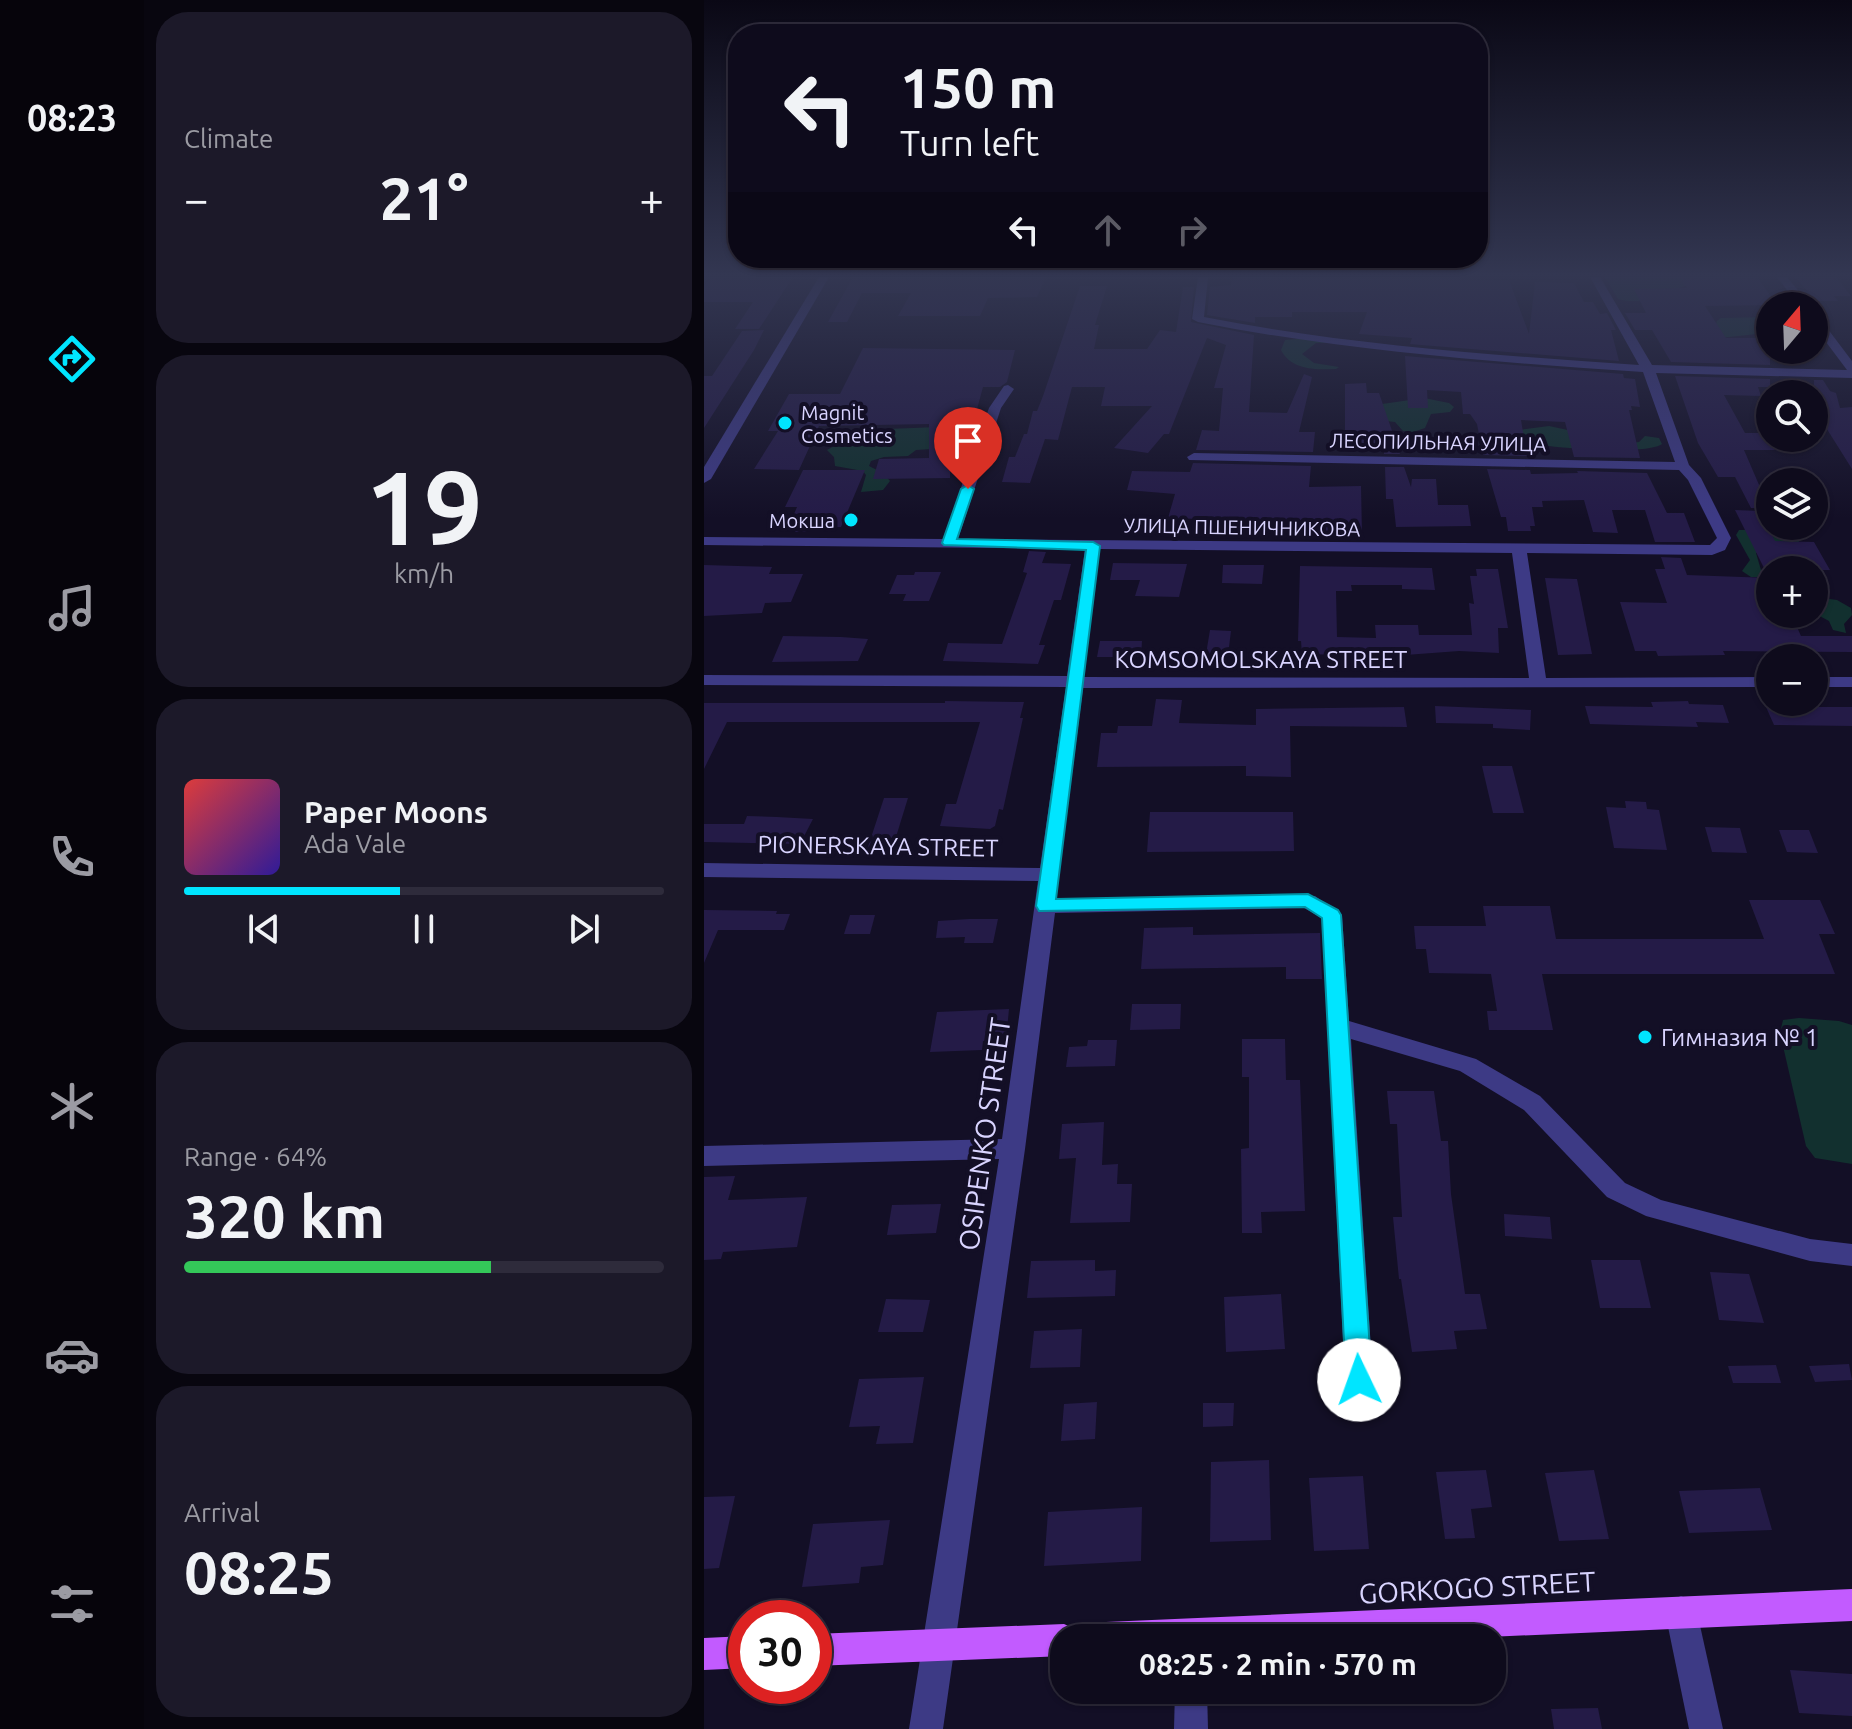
<!DOCTYPE html>
<meta charset="utf-8">
<style>
:root{--surface:#0e0b1c;--page:#1c1929;--text:#f1f3f6;--muted:#9b9ba3;--line:#2e2b3b;--accent:#00e5ff}
body{margin:0;font-family:Ubuntu,sans-serif;background:var(--page);color:var(--text);height:100vh;display:flex;flex-direction:column;font-size:30px;white-space:nowrap}
*{box-sizing:border-box;margin:0}
p{font-size:26px;color:var(--muted)}
.icon{flex:none;width:44px;height:44px;fill:none;stroke:currentColor;stroke-width:2;stroke-linecap:round;stroke-linejoin:round}
.map{position:relative;flex:1;overflow:hidden}
.side{display:flex;flex-direction:column;gap:12px;padding:12px;background:#08060f;width:560px}
.side>*{flex:none}
.banner{position:absolute;left:24px;top:24px;width:760px;height:244px;border-radius:32px;box-shadow:0 2px 6px #0004,0 0 0 2px var(--line);background:#0e0b1c;color:var(--text);overflow:hidden}
.needle{width:52px;rotate:19deg}
.buttons{position:absolute;left:1052px;top:292px;display:grid;gap:16px}
.buttons a{display:grid;place-items:center;width:72px;height:72px;border-radius:50%;background:var(--surface);box-shadow:0 2px 6px #0004,0 0 0 2px var(--line);font-size:40px}
.speed{position:absolute;left:24px;top:1600px;display:flex;gap:16px;font-size:40px;font-weight:700;text-align:center}
.speed>*{display:grid;place-content:center;width:104px;height:104px;border-radius:50%;background:var(--surface);box-shadow:0 2px 6px #0004,0 0 0 2px var(--line);line-height:1}
.speed .limit{border:12px solid #d22;background:#fff;color:#111}
.pin{position:absolute;display:grid;place-items:center;width:68px;height:68px;color:#fff;margin:-82px -34px;border-radius:50% 50% 50% 0;rotate:-45deg;box-shadow:0 0 8px #0007}
.pin .icon{rotate:45deg}
.me{position:absolute;width:88px;margin:-44px;rotate:357deg;stroke-linejoin:round;filter:drop-shadow(0 0 6px #0008)}
.turn{display:flex;align-items:center;gap:28px;height:168px;padding:0 40px;font-size:36px}
.turn .icon{width:104px;height:104px;stroke-width:2.5}
.turn b{display:block;font-size:56px;line-height:68px}
.lanes{display:flex;align-items:center;height:76px;padding:0 40px;background:#0003;justify-content:center;gap:40px;direction:ltr}
.lanes .off{opacity:.35}
.big{font-size:60px;font-weight:600;line-height:1.1}
.side .widget{flex:1;display:flex;flex-direction:column;justify-content:center;gap:12px;min-width:0;padding:0 28px;border-radius:32px;background:var(--page)}
.side .dial{align-items:center;gap:0}
.dial b{font-size:104px;line-height:1}
.song{display:flex;align-items:center;gap:24px}
.cover{width:96px;height:96px;border-radius:12px;background:linear-gradient(135deg,hsl(0 70% 55%),hsl(250 70% 35%))}
.played{height:8px;border-radius:4px;background:linear-gradient(90deg,var(--accent) 45%,var(--line) 45%)}
.keys{display:flex;justify-content:space-around;direction:ltr}
.heat{display:flex;justify-content:space-between;align-items:center;font-size:44px;direction:ltr}
.charge{height:12px;border-radius:6px;background:linear-gradient(90deg,#34c759 64%,var(--line) 0)}
.trip{position:absolute;left:346px;top:1624px;width:456px;height:80px;border-radius:32px;background:var(--surface);box-shadow:0 2px 6px #0004,0 0 0 2px var(--line);font-weight:600;line-height:80px;text-align:center}
main{display:flex;flex:1;min-height:0}
.dock{display:flex;flex-direction:column;width:144px;justify-content:space-around;align-items:center;background:#06040b;color:var(--muted)}
.dock .icon{width:56px;height:56px}
.dock .selected{color:var(--accent)}
.dock b{font-size:36px;color:var(--text)}
.map>svg:first-child{display:block}
</style>
<main>
<nav class="dock">
<b>08:23</b>
<svg class="icon selected" aria-label="directions" viewBox="0 0 24 24"><path d="M12 3l9 9-9 9-9-9zM9 14v-3h6M13 9l2 2-2 2"/></svg>
<svg class="icon" aria-label="music" viewBox="0 0 24 24"><path d="M9 18V5l10-2v13"/><circle cx="6" cy="18" r="3"/><circle cx="16" cy="16" r="3"/></svg>
<svg class="icon" aria-label="phone" viewBox="0 0 24 24"><path d="M5 4h4l2 5-3 2q2 4 5 5l2-3 5 2v4C11 20 4 13 5 4z"/></svg>
<svg class="icon" aria-label="climate" viewBox="0 0 24 24"><path d="M12 3v18M4 7l16 10M4 17L20 7"/></svg>
<svg class="icon" aria-label="car" viewBox="0 0 24 24"><path d="M5 17H2v-5l4-1 3-4h7l3 4 3 1v5h-3M9 17h6M6 11h13"/><circle cx="7" cy="17" r="2"/><circle cx="17" cy="17" r="2"/></svg>
<svg class="icon" aria-label="filters" viewBox="0 0 24 24"><path d="M4 7h16M4 17h16"/><circle cx="9" cy="7" r="2"/><circle cx="15" cy="17" r="2"/></svg>
</nav>
<section class="side">
<div class="widget"><p>Climate</p>
<div class="heat"><a>−</a><b class="big">21°</b><a>+</a></div>
</div>
<div class="widget dial"><b>19</b><p>km/h</p></div>
<div class="widget">
<div class="song"><i class="cover"></i><div><b>Paper Moons</b><p>Ada Vale</p></div></div>
<div class="played"></div>
<div class="keys"><svg class="icon" aria-label="previous" viewBox="0 0 24 24"><path d="M18 5L8 12l10 7zM5 5v14"/></svg><svg class="icon" aria-label="pause" viewBox="0 0 24 24"><path d="M8 5v14M16 5v14"/></svg><svg class="icon" aria-label="next" viewBox="0 0 24 24"><path d="M6 5l10 7-10 7zM19 5v14"/></svg></div>
</div>
<div class="widget"><p>Range · 64%</p><b class="big">320 km</b><div class="charge"></div></div>
<div class="widget"><p>Arrival</p><b class="big">08:25</b></div>
</section>
<div class="map">
<svg width="1148" height="1729" viewBox="0 0 1148 1729">
<rect width="100%" height="100%" fill="#130f26"/>
<g fill="#12302f">
<path d="M901,277H1009C977,282 948,309 914,299Z"/>
<polygon points="1066,317 1066,340 1053,334 1006,339 1013,321 1017,318"/>
<path d="M618,337L661,342L612,343L598,354L610,363L635,367L632,369C612,370 587,370 577,350L581,340Z"/>
<polygon points="720,398 745,403 750,407 746,412 727,414 721,428 709,432 699,431 691,422 682,421 678,404"/>
<polygon points="259,426 269,430 259,447 212,450 204,456 180,457 167,461 165,466 179,473 186,481 179,490 157,492 162,475 159,471 131,466 130,457 123,450 159,430"/>
<path d="M845,426L925,443L935,442L941,436L955,438L958,444C942,456 843,447 820,443L815,430Z"/>
<path d="M1035,530C1053,530 1092,523 1105,537L1095,541L1094,547L1052,553L1059,577H1047L1038,571L1046,560L1032,535Z"/>
<polygon points="1110,597 1133,600 1147,608 1148,615 1140,624 1142,633 1129,630 1125,621 1110,613"/>
<polygon points="1095,1018 1135,1021 1148,1025 1148,1164 1111,1158 1102,1146 1076,1033 1079,1020"/>
</g>
<g fill="#241b47">
<polygon points="7,277 89,277 55,329 31,329 49,302 0,302 0,286"/>
<polygon points="149,277 342,277 333,297 284,298 276,316 194,316 207,293 158,293 143,322 124,322"/>
<polygon points="528,277 805,280 825,334 831,282 870,283 880,302 889,302 896,314 903,313 912,330 907,330 915,361 717,345 706,344 708,338 655,334 663,312 588,312 588,317 551,317 551,323 503,315 506,287 527,285"/>
<polygon points="976,277 1053,277 1073,305 1001,306 1022,338 1066,338 1066,365 967,362 948,330 931,330 921,313 942,313 930,289 983,288"/>
<polygon points="1091,277 1132,277 1147,296 1130,296 1134,301 1112,301"/>
<polygon points="376,286 403,286 391,325 395,325 390,349 443,349 456,330 472,332 479,287 490,287 487,322 550,335 545,412 583,413 600,374 608,377 595,432 611,432 609,452 492,450 498,430 515,431 519,388 510,388 522,345 503,338 465,434 460,434 444,453 410,448 448,406 397,406 401,387 368,387 354,440 341,439 326,483 298,482 305,457 311,457 320,434 323,434 329,411 333,411 339,396"/>
<polygon points="60,330 50,350 0,428 0,376 8,376 38,331"/>
<polygon points="159,348 311,350 303,382 296,387 279,387 269,424 247,424 246,478 169,479 175,459 225,458 225,424 115,426 95,470 50,469 74,431 64,431 85,394 136,394"/>
<polygon points="701,356 919,374 920,378 931,379 936,407 927,406 928,410 925,410 936,458 870,457 861,422 817,420 823,456 779,455 773,424 766,414 759,414 757,392 723,390 724,408 704,408"/>
<polygon points="971,376 1066,379 1066,387 1054,387 1057,396 1020,395 1041,433 1062,433 1071,450 1040,450 1065,508 1047,508 1031,477 1014,477 994,443"/>
<polygon points="1110,380 1119,380 1126,391 1132,393 1136,408 1148,407 1148,469 1121,426 1110,426"/>
<polygon points="662,383 663,393 675,393 696,454 680,454 680,448 641,446 641,384"/>
<polygon points="489,463 607,466 605,487 657,486 658,534 593,534 593,522 464,518 471,494 423,490 428,471 486,472"/>
<polygon points="681,467 700,467 707,487 708,479 732,479 734,505 764,505 767,526 692,527 689,499 682,499"/>
<polygon points="783,469 826,470 827,474 874,473 873,471 943,473 963,513 980,513 991,542 951,542 941,510 908,510 914,533 889,532 880,500 838,501 839,507 828,507 831,526 826,526 827,531 804,531 802,517 797,517"/>
<polygon points="99,470 161,470 137,527 127,527 125,531 91,532 92,528 84,528 93,507 81,507"/>
<polygon points="1031,510 1056,511 1071,541 1110,542 1126,570 1061,570"/>
<polygon points="325,551 342,552 338,563 367,564 357,600 350,600 335,645 341,645 334,664 239,661 244,643 298,644 323,573 319,572"/>
<polygon points="957,557 977,558 983,575 1066,578 1066,614 1087,614 1097,636 1148,636 1148,652 1019,651 1021,655 954,656 952,651 931,651 916,602 963,603 951,569 961,569"/>
<polygon points="409,563 483,564 475,597 431,596 436,580 406,580"/>
<polygon points="0,565 68,567 65,574 99,574 87,602 61,603 58,613 0,616"/>
<polygon points="519,565 560,565 558,584 518,583"/>
<polygon points="596,566 728,568 731,590 698,589 698,585 647,585 648,591 632,591 633,637 672,638 671,625 714,625 715,635 768,635 765,603 770,604 766,576 773,576 772,569 794,569 804,628 794,628 795,653 755,651 688,656 598,654 597,641 594,641"/>
<polygon points="211,572 237,572 225,601 199,601 202,594 185,594 193,575 210,575"/>
<polygon points="841,578 873,579 888,654 854,655"/>
<polygon points="506,630 527,631 524,655 502,654"/>
<polygon points="79,636 137,637 164,639 154,661 68,662"/>
<polygon points="396,641 438,641 437,657 393,657"/>
<polygon points="452,699 478,700 475,723 552,725 552,709 700,707 703,727 586,726 587,777 542,776 542,766 393,767 397,733 413,733 414,726 448,726"/>
<polygon points="241,701 320,702 316,718 319,718 299,810 295,809 291,826 286,829 236,826 242,804 252,804 276,722 23,722 0,769 0,703 241,703"/>
<polygon points="984,701 985,704 1019,705 1025,723 992,722 994,727 886,724 881,706 949,707 947,702"/>
<polygon points="731,706 827,710 826,730 789,728 789,724 732,723"/>
<polygon points="1062,707 1148,707 1148,726 1070,725"/>
<polygon points="778,766 808,766 820,813 789,813"/>
<polygon points="180,798 204,798 187,853 162,853"/>
<polygon points="921,801 942,802 943,809 955,810 963,850 910,848 902,807 922,808"/>
<polygon points="446,812 589,812 590,851 443,852"/>
<polygon points="43,816 73,817 109,819 96,844 0,842 0,824 40,824"/>
<polygon points="1001,827 1036,828 1043,853 1008,852"/>
<polygon points="1075,830 1105,830 1114,853 1083,852"/>
<polygon points="1045,900 1116,900 1131,934 1115,934 1131,974 838,974 849,1030 785,1030 783,1011 793,1011 787,974 725,973 722,949 712,949 710,926 782,926 779,906 846,906 852,939 1060,939"/>
<polygon points="0,910 73,911 72,914 86,914 80,930 14,930 0,963"/>
<polygon points="146,915 171,915 166,934 140,934"/>
<polygon points="265,919 294,919 289,943 260,943 261,937 232,938 234,921"/>
<polygon points="489,927 489,935 616,933 618,979 582,979 582,967 437,969 440,928"/>
<polygon points="428,1004 477,1004 476,1029 426,1030"/>
<polygon points="305,1009 302,1040 279,1041 278,1050 226,1052 233,1012"/>
<polygon points="538,1039 581,1039 582,1080 596,1080 601,1211 557,1212 558,1233 538,1233 537,1149 545,1148 545,1077 538,1077"/>
<polygon points="384,1040 413,1040 411,1066 362,1067 365,1047 383,1046"/>
<polygon points="683,1091 730,1091 737,1141 744,1141 747,1194 761,1294 776,1294 783,1329 750,1331 753,1349 708,1352 697,1279 695,1279 689,1217 698,1217 693,1124 686,1124"/>
<polygon points="400,1122 398,1165 414,1164 413,1184 428,1184 426,1222 366,1223 372,1158 355,1159 358,1124"/>
<polygon points="31,1176 24,1200 103,1197 93,1247 19,1252 17,1259 0,1260 0,1177"/>
<polygon points="237,1204 232,1233 183,1235 188,1205"/>
<polygon points="800,1214 846,1217 848,1239 801,1236"/>
<polygon points="391,1260 391,1271 412,1270 411,1296 323,1298 327,1261"/>
<polygon points="887,1260 936,1260 947,1308 896,1308"/>
<polygon points="1006,1272 1045,1274 1060,1323 1015,1320"/>
<polygon points="577,1294 581,1349 522,1352 520,1297"/>
<polygon points="182,1299 226,1300 219,1332 174,1332"/>
<polygon points="378,1329 376,1367 326,1368 330,1331"/>
<polygon points="1145,1364 1148,1380 1111,1382 1105,1366"/>
<polygon points="1072,1365 1077,1383 1029,1383 1024,1366"/>
<polygon points="220,1377 209,1443 172,1444 176,1426 145,1427 155,1379"/>
<polygon points="393,1402 391,1439 357,1441 360,1404"/>
<polygon points="499,1403 530,1403 529,1426 499,1427"/>
<polygon points="565,1460 567,1540 506,1542 507,1462"/>
<polygon points="782,1470 788,1507 767,1509 771,1538 741,1539 732,1472"/>
<polygon points="890,1470 905,1539 855,1541 841,1473"/>
<polygon points="659,1476 665,1549 610,1551 605,1478"/>
<polygon points="1056,1488 1068,1530 985,1533 975,1491"/>
<polygon points="31,1496 15,1568 0,1569 0,1497"/>
<polygon points="438,1507 437,1561 340,1566 344,1512"/>
<polygon points="186,1520 179,1565 157,1567 155,1583 98,1587 109,1524"/>
<polygon points="1086,1670 1148,1674 1148,1716 1095,1713"/>
<polygon points="894,1708 898,1729 850,1729 847,1709"/>
</g>
<g fill="none" stroke-linecap="round" stroke-linejoin="round">
<g fill="#3d3a85" fill-rule="evenodd">
<polygon points="115,277 125,277 7,479 0,483 0,467"/>
<path d="M494,277H504L500,317C643,345 790,355 935,365L886,277H896L948,365L1143,370L1110,326V315L1114,316L1148,361V378L952,373L985,465L997,478L1027,538L1021,550L1008,555L823,553L842,678L1066,677V687L379,688L352,899L611,896L638,915L645,1021L772,1059L836,1096L921,1183L957,1200L1106,1239L1148,1244V1266L1106,1261L942,1216L903,1197L820,1110L756,1071L647,1039L669,1380L665,1389L655,1393L645,1389L641,1380L618,918L600,908L351,913L321,1149L239,1729H205L295,1159L0,1166V1146L298,1139L334,881L0,877V863L336,868L362,687L0,685V675L363,676L381,549L0,545V537L239,539L285,408L300,386L304,385L310,389L297,408L254,539L1006,545L1013,538L984,480L975,470L485,460L483,457L490,453L971,462L939,372C790,362 641,351 494,322L488,319ZM396,549L808,553L825,678L380,677Z"/>
<polygon points="1073,277 1083,277 1107,306 1095,306"/>
<rect x="1110" y="677" width="38" height="10"/>
<polygon points="977,1596 988,1601 993,1612 1019,1729 985,1729 961,1612 966,1601"/>
<polygon points="471,1690 503,1690 504,1729 470,1729"/>
</g>
<g fill="#c25bff" fill-rule="evenodd">
<polygon points="1148,1589 1148,1621 762,1638 386,1638 391,1627 402,1622"/>
<polygon points="360,1624 371,1629 375,1638 360,1638 360,1656 110,1666 110,1634"/>
<polygon points="42,1636 42,1668 0,1670 0,1638"/>
</g>
</g>
<linearGradient id="sky" x2="0" y2="1"><stop stop-color="#0a0815"/><stop offset="0.53" stop-color="#333752"/><stop offset="1" stop-color="#333752" stop-opacity="0"/></linearGradient>
<rect width="1148" height="519" fill="url(#sky)"/>
<polygon fill="#00e5ff" stroke="#0095a6" stroke-width="2" points="264,485 270,489 253,539 389,542 396,546 352,899 604,894 634,910 637,915 668,1380 664,1388 655,1392 646,1388 642,1380 618,918 601,907 335,911 332,906 382,550 240,545 238,543 257,489"/>
<g fill="#00e5ff" stroke="#130f26" stroke-width="3">
<circle cx="81" cy="423" r="8"/>
<circle cx="147" cy="520" r="8"/>
<circle cx="941" cy="1037" r="8"/>
</g>
<g text-anchor="middle" dominant-baseline="central" stroke-width="8" stroke-linejoin="round" paint-order="stroke">
<g font-size="20" fill="#d9d4ff" stroke="#130f26" text-anchor="start">
<text x="97" y="412">Magnit<tspan x="97" dy="23">Cosmetics</tspan></text>
<text x="131" y="520" text-anchor="end">Мокша</text>
</g>
<g font-size="20" fill="#d9d4ff" stroke="#130f26">
<text transform="translate(734 442) rotate(1)">ЛЕСОПИЛЬНАЯ УЛИЦА</text>
<text transform="translate(538 527) rotate(1)">УЛИЦА ПШЕНИЧНИКОВА</text>
</g>
<g font-size="24" fill="#d9d4ff" stroke="#130f26">
<text x="557" y="659">KOMSOMOLSKAYA STREET</text>
<text transform="translate(174 846) rotate(1)">PIONERSKAYA STREET</text>
</g>
<g font-size="24" fill="#d9d4ff" stroke="#130f26" text-anchor="start">
<text x="957" y="1037">Гимназия № 1</text>
</g>
<g font-size="28" fill="#d9d4ff" stroke="#130f26">
<text transform="translate(280 1134) rotate(-82)">OSIPENKO STREET</text>
<text transform="translate(773 1587) rotate(-3)">GORKOGO STREET</text>
</g>
</g>
</svg>
<div class="buttons">
<a><svg class="needle" viewBox="-14 -14 28 28"><path d="M0-13l5 13h-10z" fill="#e53935"/><path d="M0 13l5-13h-10z" fill="#9b9ba3"/></svg></a>
<a><svg class="icon" aria-label="search" viewBox="0 0 24 24"><circle cx="10" cy="10" r="6"/><path d="M15 15l6 6"/></svg></a>
<a><svg class="icon" aria-label="layers" viewBox="0 0 24 24"><path d="M12 4l9 5-9 5-9-5zM3 14l9 5 9-5"/></svg></a>
<a>+</a>
<a>−</a>
</div>
<div class="speed"><div class="limit">30</div></div>
<div class="pin" style="left:264px;top:489px;background:#d93025"><svg class="icon" aria-label="arrive" viewBox="0 0 24 24"><path d="M6 21V4h12l-3 4 3 4H6"/></svg></div>
<svg class="me" style="left:655px;top:1380px" viewBox="-20 -20 40 40"><circle r="19" fill="#fff"/><path d="M0-13L10 11 0 6-10 11z" fill="#00e5ff"/></svg>
<div class="trip">08:25 · 2 min · 570 m</div>
<div class="banner">
<div class="turn"><svg class="icon" aria-label="left" viewBox="0 0 24 24"><path d="M17 20v-9H6M10 6l-5 5 5 5"/></svg><div><b>150 m</b>Turn left</div></div>
<div class="lanes"><svg class="icon" aria-label="left" viewBox="0 0 24 24"><path d="M17 20v-9H6M10 6l-5 5 5 5"/></svg><svg class="icon off" aria-label="ahead" viewBox="0 0 24 24"><path d="M12 20V5M6 11l6-6 6 6"/></svg><svg class="icon off" aria-label="right" viewBox="0 0 24 24"><path d="M7 20v-9h11M14 6l5 5-5 5"/></svg></div>
</div>
</div>
</main>
